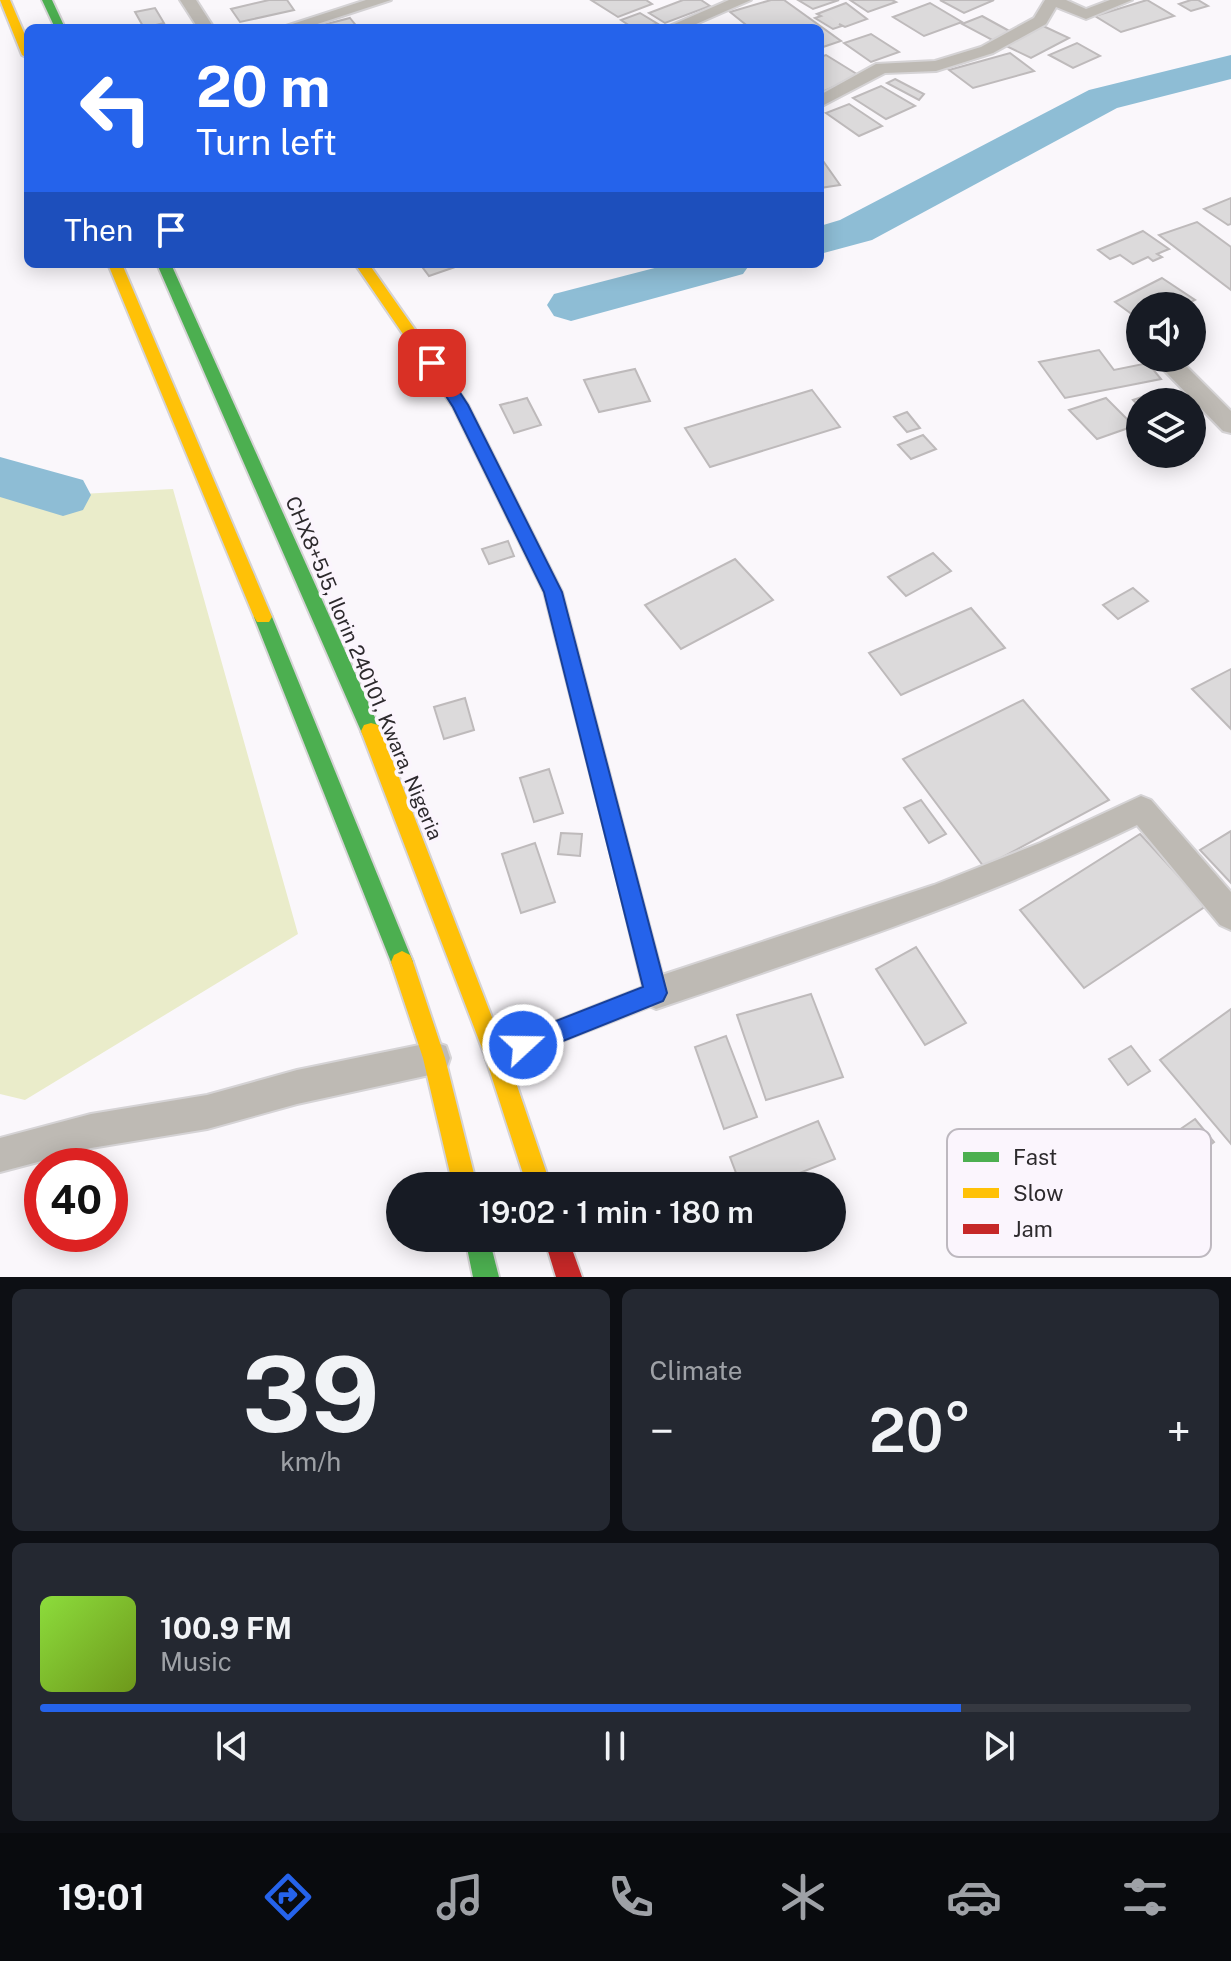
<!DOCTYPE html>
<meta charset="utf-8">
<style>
:root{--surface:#171b24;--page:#242831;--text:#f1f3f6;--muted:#9ea1a6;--line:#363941;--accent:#2563eb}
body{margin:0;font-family:"Public Sans",sans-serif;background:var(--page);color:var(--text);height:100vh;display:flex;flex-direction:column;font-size:30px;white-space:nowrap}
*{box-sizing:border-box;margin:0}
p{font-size:26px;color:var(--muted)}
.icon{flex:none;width:44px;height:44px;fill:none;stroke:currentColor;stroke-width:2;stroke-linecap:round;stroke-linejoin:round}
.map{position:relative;height:1277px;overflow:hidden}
.drawer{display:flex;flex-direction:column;gap:12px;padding:12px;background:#0d0f14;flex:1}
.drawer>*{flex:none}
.hud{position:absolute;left:24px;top:24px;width:800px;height:244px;border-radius:12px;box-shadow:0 4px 20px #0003;background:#2563eb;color:#fff;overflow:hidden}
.controls{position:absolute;left:1126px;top:292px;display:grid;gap:16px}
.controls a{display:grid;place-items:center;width:80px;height:80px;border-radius:50%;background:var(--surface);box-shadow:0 4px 20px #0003;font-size:40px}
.speed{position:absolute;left:24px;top:1148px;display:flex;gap:16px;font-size:40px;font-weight:700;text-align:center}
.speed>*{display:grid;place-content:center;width:104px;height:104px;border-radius:50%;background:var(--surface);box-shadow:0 4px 20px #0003;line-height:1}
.speed .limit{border:12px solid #d22;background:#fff;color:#111}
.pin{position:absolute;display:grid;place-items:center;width:68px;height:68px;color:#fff;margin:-34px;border-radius:16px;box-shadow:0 4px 12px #0006}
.me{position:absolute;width:88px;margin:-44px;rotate:69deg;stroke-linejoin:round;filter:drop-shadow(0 0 6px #0008)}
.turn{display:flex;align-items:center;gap:28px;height:168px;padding:0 40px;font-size:36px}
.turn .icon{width:104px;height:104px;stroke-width:2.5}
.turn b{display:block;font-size:56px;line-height:68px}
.then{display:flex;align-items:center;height:76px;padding:0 40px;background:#0003;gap:16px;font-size:30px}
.big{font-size:60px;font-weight:600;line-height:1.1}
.drawer .tile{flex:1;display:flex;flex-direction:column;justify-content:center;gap:12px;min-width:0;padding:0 28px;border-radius:12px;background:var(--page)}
.drawer .dial{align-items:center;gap:0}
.dial b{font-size:104px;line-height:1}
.song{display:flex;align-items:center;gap:24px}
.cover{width:96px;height:96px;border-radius:12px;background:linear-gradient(135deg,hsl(90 70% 55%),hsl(80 70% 35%))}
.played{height:8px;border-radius:4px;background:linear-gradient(90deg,var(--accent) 80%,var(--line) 80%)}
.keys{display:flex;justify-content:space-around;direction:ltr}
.heat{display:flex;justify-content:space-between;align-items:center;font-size:44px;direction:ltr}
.drawer .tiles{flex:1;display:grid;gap:12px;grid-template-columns:1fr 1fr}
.tile:last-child{grid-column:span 2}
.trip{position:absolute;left:386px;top:1172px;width:460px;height:80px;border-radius:40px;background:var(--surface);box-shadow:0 4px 20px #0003;font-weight:600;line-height:80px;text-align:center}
.tab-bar{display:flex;height:128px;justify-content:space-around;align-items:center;background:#090b0e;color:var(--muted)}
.tab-bar .icon{width:56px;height:56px}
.tab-bar .on{color:var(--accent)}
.tab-bar b{font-size:36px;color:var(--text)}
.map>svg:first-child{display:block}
</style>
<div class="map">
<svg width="1231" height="1277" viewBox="0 0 1231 1277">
<rect width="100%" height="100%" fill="#faf7fb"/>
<polygon fill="#eaecca" points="0,482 63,495 173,489 298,934 25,1100 0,1094"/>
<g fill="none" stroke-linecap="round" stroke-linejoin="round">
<g fill="#8ebdd5" fill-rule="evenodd">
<polygon points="1231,55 1231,79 1117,108 872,240 820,254 820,226 840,220 1089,90"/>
<polygon points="670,264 750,264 743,274 571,321 554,316 547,305 554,294"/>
<polygon points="0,457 83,480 91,495 83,510 63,516 0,497"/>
</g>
</g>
<g fill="#dcdadb" stroke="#bebabb" stroke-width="2">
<polygon points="269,0 287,0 294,10 240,22 231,9"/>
<polygon points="591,0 646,0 652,4 618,17"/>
<polygon points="683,0 701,0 710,6 665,23 649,13"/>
<polygon points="771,0 784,0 841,41 820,48 820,28 750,28 730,12"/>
<polygon points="798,0 839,0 813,9"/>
<polygon points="850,0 892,0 896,2 868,12"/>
<polygon points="940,0 994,0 964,13"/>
<polygon points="1147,0 1174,16 1121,32 1095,16"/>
<polygon points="1191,0 1198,0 1208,6 1191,11 1179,4"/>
<polygon points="846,3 867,19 845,27 839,24 842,26 833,29 815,18 821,16 817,14"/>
<polygon points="930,3 962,22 924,36 893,17"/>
<polygon points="155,8 164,23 144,28 135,12"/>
<polygon points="640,13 658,24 633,28 621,20"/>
<polygon points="982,16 1013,33 994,41 962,24"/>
<polygon points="350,18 358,28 311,28"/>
<polygon points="1041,25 1069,38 1031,58 1002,44"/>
<polygon points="871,34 899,52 871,62 844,43"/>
<polygon points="1077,43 1100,56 1073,68 1049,55"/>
<polygon points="1010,53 1034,71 973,88 949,70"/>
<polygon points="826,55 860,76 822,92 820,57"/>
<polygon points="895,79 924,94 919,100 887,83"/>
<polygon points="881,86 915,106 886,119 853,98"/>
<polygon points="849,104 882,126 859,136 826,113"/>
<polygon points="821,158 840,185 820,188"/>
<polygon points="1231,198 1231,224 1228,225 1204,209"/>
<polygon points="1197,222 1231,247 1231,290 1159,235"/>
<polygon points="1143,231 1169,249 1157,254 1162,257 1153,261 1148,257 1133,264 1120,255 1110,259 1098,250"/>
<polygon points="420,264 452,264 455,267 429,276"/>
<polygon points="1162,278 1195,300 1183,306 1140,306 1140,320 1115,302"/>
<polygon points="1099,350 1114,370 1148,363 1161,379 1065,398 1039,362"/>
<polygon points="635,369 650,401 599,412 584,380"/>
<polygon points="1166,389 1180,402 1140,402 1140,407 1133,400"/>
<polygon points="812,390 840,427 710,467 685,428"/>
<polygon points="527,398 541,425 514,433 500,405"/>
<polygon points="1106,398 1134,426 1097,439 1069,410"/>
<polygon points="907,412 920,428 907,432 894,417"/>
<polygon points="923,435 936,449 911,459 898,445"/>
<polygon points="508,541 514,556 489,564 482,549"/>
<polygon points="933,553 951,571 906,596 888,577"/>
<polygon points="735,559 773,600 681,649 645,605"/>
<polygon points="1133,588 1148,601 1118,619 1103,605"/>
<polygon points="971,608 1005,648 901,695 869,653"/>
<polygon points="1231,669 1231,729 1192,689"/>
<polygon points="465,698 474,730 444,739 434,707"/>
<polygon points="1023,700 1109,800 984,867 903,759"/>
<polygon points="549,769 563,813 534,822 520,778"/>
<polygon points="921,800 946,834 929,843 904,808"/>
<polygon points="1231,831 1231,883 1200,850"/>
<polygon points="561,833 582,834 580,856 558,854"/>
<polygon points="1140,834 1206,906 1084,988 1020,910"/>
<polygon points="535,843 555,902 521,913 502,854"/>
<polygon points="916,947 966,1023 925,1045 876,969"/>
<polygon points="811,994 843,1077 766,1100 737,1015"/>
<polygon points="1231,1009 1231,1144 1160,1060"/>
<polygon points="726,1036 757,1117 724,1129 695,1047"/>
<polygon points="1131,1046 1150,1071 1128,1085 1109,1059"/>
<polygon points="1195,1119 1214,1142 1188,1161 1169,1137"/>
<polygon points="818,1121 835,1159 767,1186 741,1186 730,1157"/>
</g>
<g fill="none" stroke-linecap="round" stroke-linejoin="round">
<defs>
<g id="street">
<polygon points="180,0 196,0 214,28 198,28"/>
<polygon points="366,0 391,0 305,28 280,28"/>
<polygon points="729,0 751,0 687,28 665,28"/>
<polygon points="1045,0 1066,0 1086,9 1110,0 1132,0 1086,19 1056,7 1046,24 993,53 936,71 885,73 820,107 820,95 876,64 935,61 981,47 1034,18"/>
<polygon points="1162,358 1178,358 1231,411 1231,433 1223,431 1162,368 1159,363"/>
<path d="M1141,796L1151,800L1231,892V930L1220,925L1137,825C982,901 819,953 656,1009L645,1004L640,993L645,982L656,977L934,885L1040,843Z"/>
<polygon points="434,1042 446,1046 450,1058 446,1070 434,1074 297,1104 207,1129 91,1148 0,1172 0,1138 91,1114 207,1095 297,1070"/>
</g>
<g id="fast">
<polygon points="42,0 52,0 65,28 55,28"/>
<polygon points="157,264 171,264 381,731 378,737 371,739 364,737 361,731"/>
<polygon points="263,610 269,612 272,617 413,962 410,969 402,973 394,969 391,962 254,617 257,612"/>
<polygon points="628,873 635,876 638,883 667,993 664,1001 496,1067 488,1064 485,1056 488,1048 643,987 618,883 621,876"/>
<polygon points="465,1238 489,1238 499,1277 473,1277"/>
</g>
<g id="slow">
<polygon points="0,0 10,0 28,42 28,58 22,55"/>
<polygon points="108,264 122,264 272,617 269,622 257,622 254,617"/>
<polygon points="355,264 369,264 468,405 562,592 638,883 635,890 628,893 621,890 618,883 544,592 453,407"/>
<polygon points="371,723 378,725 381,731 507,1056 551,1186 527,1186 485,1056 361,731 364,725"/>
<polygon points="402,951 410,955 413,962 445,1058 477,1186 453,1186 423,1058 391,962 394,955"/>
</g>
<polygon id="jam" points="544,1238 568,1238 582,1277 556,1277"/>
</defs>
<use href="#street" stroke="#d5d3d5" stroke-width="4"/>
<use href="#fast" stroke="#d5d3d5" stroke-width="4"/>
<use href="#slow" stroke="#d5d3d5" stroke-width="4"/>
<use href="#jam" stroke="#d5d3d5" stroke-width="4"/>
<use href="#street" fill="#bebab4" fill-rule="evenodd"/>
<use href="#fast" fill="#4caf50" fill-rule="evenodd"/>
<use href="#slow" fill="#ffc107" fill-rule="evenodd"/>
<use href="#jam" fill="#c62828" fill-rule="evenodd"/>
</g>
<polygon fill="#2563eb" stroke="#184099" stroke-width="2" points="432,358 438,359 468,405 562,592 667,993 663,1001 523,1057 515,1054 511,1045 515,1037 643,987 544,592 453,407 425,363"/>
<g text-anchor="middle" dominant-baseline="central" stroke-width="7" stroke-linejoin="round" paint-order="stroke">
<g font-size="20" fill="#2d2a2d" stroke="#fbf5fd">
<text transform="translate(364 668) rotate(67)">CHX8+5J5, Ilorin 240101, Kwara, Nigeria</text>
</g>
</g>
<rect x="947" y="1129" width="264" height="128" rx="12" fill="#fbf5fd" stroke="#bdb8bf" stroke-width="2"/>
<rect x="963" y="1152" width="36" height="10" fill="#4caf50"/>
<rect x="963" y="1188" width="36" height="10" fill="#ffc107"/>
<rect x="963" y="1224" width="36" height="10" fill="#c62828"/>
<g font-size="22" fill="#2d2a2d">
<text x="1013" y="1165">Fast</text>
<text x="1013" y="1201">Slow</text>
<text x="1013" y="1237">Jam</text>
</g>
</svg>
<div class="controls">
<a><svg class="icon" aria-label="sound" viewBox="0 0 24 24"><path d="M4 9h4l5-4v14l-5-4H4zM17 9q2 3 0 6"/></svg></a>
<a><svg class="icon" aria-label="layers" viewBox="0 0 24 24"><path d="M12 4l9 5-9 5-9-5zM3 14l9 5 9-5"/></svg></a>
</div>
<div class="speed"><div class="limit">40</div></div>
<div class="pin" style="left:432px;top:363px;background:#d93025"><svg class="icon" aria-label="arrive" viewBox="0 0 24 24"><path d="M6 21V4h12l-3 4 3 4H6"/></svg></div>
<svg class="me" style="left:523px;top:1045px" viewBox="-20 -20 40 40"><circle r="17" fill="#2563eb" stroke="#fff" stroke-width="3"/><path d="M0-11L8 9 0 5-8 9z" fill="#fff"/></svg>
<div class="trip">19:02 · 1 min · 180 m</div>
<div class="hud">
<div class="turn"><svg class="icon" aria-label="left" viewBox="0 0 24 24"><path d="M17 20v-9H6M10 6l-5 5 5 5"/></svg><div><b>20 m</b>Turn left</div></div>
<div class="then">Then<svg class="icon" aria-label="arrive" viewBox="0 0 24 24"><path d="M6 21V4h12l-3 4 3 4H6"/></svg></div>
</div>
</div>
<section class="drawer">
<div class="tiles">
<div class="tile dial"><b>39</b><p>km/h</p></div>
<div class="tile"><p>Climate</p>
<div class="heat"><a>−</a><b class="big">20°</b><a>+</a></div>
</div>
<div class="tile">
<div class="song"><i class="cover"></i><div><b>100.9 FM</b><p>Music</p></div></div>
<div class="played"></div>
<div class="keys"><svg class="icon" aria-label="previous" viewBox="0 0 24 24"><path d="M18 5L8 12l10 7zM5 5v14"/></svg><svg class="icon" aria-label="pause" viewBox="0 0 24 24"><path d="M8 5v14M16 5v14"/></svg><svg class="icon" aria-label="next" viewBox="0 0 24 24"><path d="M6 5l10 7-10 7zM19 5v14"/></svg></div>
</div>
</div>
</section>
<nav class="tab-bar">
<b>19:01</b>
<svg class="icon on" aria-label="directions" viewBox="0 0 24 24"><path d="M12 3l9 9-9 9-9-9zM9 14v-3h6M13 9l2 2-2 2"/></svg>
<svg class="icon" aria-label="music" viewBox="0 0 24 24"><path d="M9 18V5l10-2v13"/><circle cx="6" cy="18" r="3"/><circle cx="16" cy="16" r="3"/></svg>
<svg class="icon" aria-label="phone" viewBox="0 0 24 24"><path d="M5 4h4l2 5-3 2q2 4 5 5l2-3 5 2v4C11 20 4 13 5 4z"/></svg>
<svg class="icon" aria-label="climate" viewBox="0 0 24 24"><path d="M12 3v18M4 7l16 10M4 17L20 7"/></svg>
<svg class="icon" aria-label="car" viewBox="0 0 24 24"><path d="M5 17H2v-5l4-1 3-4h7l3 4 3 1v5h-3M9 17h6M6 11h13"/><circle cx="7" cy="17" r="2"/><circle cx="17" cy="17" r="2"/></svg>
<svg class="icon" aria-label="filters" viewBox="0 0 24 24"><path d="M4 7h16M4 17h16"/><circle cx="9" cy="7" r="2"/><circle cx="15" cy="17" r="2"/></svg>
</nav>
